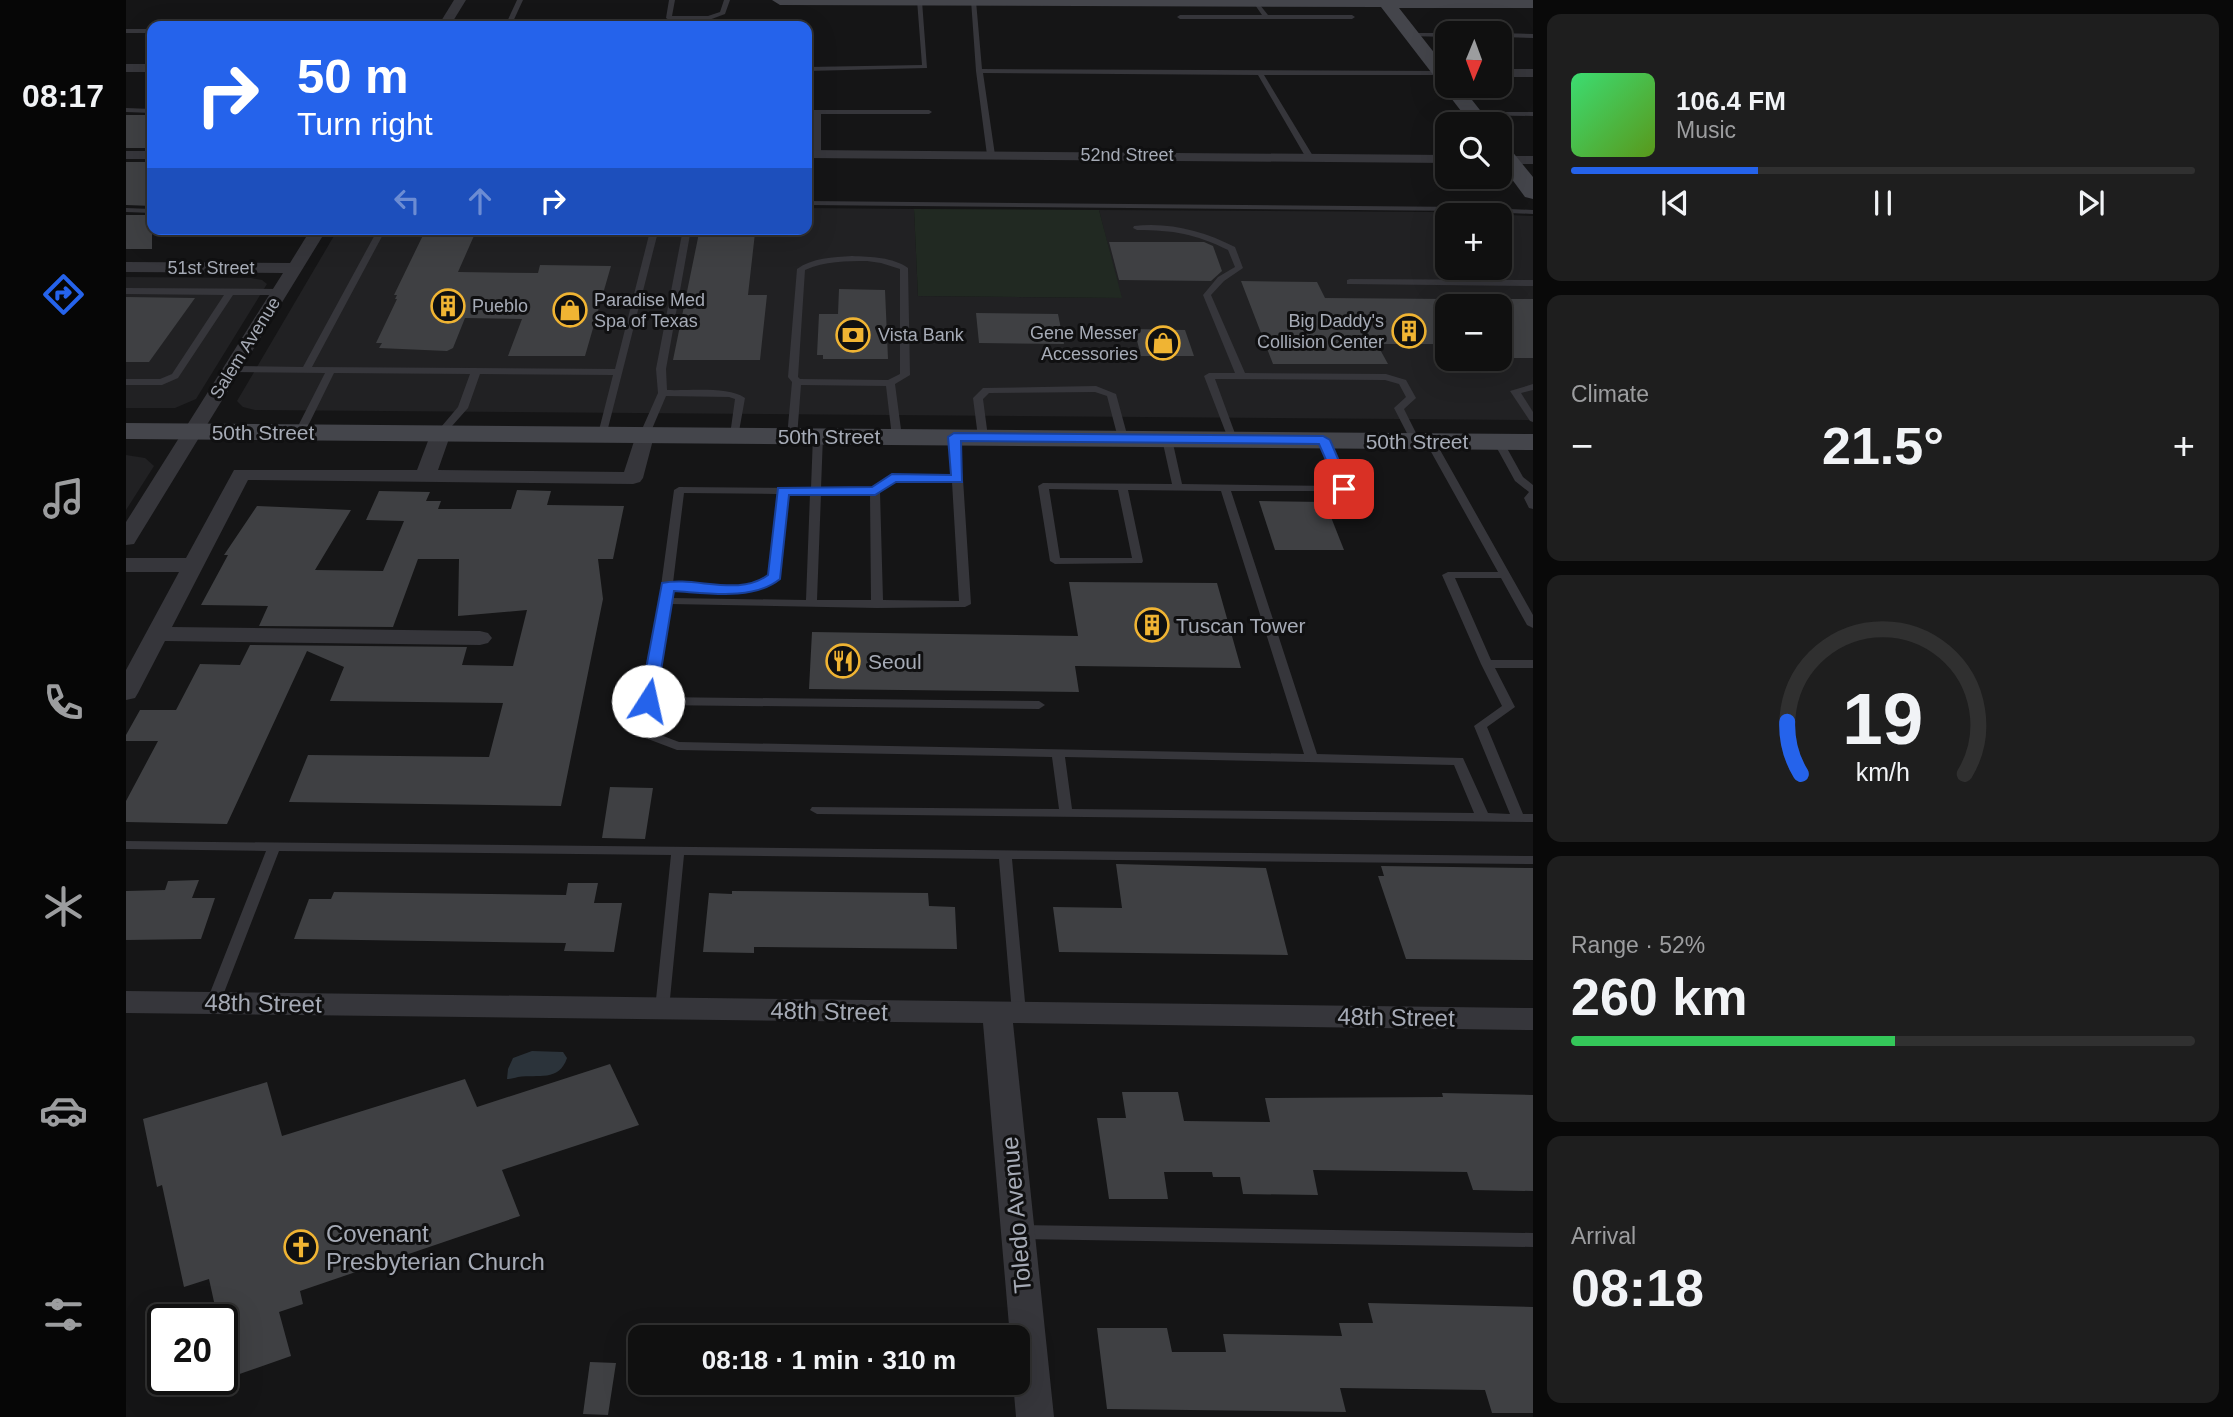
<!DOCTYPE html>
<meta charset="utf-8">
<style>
:root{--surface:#101010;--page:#1e1e1e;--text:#f1f3f6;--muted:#9c9d9f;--line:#303030;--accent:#2563eb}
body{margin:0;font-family:Helvetica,sans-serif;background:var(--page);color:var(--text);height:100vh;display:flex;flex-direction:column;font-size:26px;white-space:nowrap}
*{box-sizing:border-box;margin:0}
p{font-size:23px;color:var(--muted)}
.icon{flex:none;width:38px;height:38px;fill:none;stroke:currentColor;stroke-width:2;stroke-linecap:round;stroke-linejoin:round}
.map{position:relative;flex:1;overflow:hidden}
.details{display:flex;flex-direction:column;gap:14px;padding:14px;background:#090909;width:700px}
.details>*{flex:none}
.guide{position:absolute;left:21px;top:21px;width:665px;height:214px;border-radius:14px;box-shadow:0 7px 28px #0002,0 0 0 2px var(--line);background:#2563eb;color:#fff;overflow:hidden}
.needle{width:46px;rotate:181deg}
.fabs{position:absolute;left:1309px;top:21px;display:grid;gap:14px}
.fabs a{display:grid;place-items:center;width:77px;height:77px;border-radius:14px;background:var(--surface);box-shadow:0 7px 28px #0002,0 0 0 2px var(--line);font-size:35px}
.speed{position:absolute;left:21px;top:1304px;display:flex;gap:14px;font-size:35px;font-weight:700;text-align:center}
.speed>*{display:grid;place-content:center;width:91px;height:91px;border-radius:50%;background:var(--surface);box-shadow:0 7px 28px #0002,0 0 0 2px var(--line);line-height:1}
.speed .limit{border:4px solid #111;border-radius:10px;background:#fff;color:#111}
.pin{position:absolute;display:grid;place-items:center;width:60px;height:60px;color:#fff;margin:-30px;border-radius:14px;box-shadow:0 4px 10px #0006}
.me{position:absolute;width:77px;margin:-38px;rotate:10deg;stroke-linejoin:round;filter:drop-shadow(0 0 5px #0008)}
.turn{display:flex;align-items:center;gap:24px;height:147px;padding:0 35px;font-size:32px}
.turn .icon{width:91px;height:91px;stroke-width:2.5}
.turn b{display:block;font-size:49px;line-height:60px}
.lanes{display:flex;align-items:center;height:66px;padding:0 35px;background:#0003;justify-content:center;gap:35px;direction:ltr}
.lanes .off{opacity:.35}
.big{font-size:52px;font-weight:700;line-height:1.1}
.details .widget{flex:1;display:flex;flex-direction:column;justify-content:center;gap:10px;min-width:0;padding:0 24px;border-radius:14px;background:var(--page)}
.details .dial{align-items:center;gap:0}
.dial svg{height:182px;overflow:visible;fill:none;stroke:var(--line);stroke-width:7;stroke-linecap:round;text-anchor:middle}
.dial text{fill:var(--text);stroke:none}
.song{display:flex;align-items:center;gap:21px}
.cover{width:84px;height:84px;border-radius:10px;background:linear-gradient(135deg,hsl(140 70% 55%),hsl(90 70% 35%))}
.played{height:7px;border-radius:4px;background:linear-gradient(90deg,var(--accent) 30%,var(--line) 30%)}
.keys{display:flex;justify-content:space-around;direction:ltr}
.heat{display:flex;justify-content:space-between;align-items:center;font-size:38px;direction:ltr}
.charge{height:10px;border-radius:5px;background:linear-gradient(90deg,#34c759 52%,var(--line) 0)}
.trip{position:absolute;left:502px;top:1325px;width:402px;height:70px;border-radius:14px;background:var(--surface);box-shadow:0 7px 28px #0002,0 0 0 2px var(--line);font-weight:700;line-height:70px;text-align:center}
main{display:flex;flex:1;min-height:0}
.dock{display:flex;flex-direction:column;width:126px;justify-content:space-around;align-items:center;background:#060606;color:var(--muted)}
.dock .icon{width:49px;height:49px}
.dock .on{color:var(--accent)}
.dock b{font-size:32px;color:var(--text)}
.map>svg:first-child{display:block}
</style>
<main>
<nav class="dock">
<b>08:17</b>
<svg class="icon on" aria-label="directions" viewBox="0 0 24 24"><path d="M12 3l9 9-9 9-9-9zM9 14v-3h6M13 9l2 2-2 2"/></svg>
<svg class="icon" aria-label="music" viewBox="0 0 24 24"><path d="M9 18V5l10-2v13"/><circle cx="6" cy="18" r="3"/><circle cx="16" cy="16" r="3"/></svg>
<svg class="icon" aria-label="phone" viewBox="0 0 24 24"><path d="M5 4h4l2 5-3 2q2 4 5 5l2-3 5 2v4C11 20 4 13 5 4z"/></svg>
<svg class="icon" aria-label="climate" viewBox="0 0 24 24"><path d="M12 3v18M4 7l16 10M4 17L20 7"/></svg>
<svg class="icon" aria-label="car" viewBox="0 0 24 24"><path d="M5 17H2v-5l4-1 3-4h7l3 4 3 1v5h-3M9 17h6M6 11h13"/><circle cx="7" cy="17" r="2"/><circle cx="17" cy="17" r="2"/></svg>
<svg class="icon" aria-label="filters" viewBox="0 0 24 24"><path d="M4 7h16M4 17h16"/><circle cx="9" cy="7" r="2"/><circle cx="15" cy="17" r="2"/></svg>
</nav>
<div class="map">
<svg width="1407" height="1417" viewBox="0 0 1407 1417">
<rect width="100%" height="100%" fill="#151516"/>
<g fill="#212123" fill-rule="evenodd">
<path d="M681,208L788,209L792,296L995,298L973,210L1306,212L1407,216V420L129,410L117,407L111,401L212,229H681ZM1321,215H1374V268H1321ZM1321,306H1374V359H1321Z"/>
<polygon points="0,277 125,278 136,280 141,284 70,399 49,408 0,408"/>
<polygon points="0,455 19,458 28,466 0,510"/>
</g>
<polygon fill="#212922" points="788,209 973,210 996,298 792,296"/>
<path fill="#2b333a" d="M406,1051L437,1052L441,1058C433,1082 412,1074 392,1077C388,1078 385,1079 381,1079L382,1069L387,1058Z"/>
<g fill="#3f4043">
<rect x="0" y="115" width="26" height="33"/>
<polygon points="0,162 26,162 26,206 0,205"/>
<rect x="0" y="215" width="26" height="34"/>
<polygon points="300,229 351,229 332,272 412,273 414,265 485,266 459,356 382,356 396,319 339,318 327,348 321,351 253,348 256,343 250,343 271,299 269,299 271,295 268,295"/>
<polygon points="573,233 629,233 622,295 641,295 634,360 547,360"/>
<polygon points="983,242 1078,242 1087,246 1096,271 1085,281 993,280"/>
<polygon points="1115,281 1191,282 1199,298 1321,299 1321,344 1251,344 1262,364 1147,364"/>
<polygon points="713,289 759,290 762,359 697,359 697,355 691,355 693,314 712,314"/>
<polygon points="0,297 69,298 23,362 0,362"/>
<rect x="1374" y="299" width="33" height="59"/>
<polygon points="850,313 932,314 938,344 853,343"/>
<polygon points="1008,329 1059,330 1068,356 1015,356"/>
<polygon points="391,490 425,491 421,505 498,506 487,559 472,559 477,599 435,806 163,802 182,755 363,757 377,703 204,701 218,667 181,651 101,824 0,822 0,801 32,741 0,741 0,735 14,710 50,710 74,664 114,665 124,645 341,647 336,665 387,666 401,610 332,616 333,559 292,559 267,627 133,626 142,606 75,605 102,555 98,555 131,506 225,510 189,570 257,571 278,521 240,520 253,491 304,492 300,501 315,501 312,509 385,509"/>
<polygon points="1133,501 1199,502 1218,550 1149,550"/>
<polygon points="943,582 1091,583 1115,668 949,666 953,692 683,689 686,632 952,636"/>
<polygon points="484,787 527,788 519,839 476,838"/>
<polygon points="990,864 1140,868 1162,955 933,952 927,907 996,908"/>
<polygon points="1255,866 1407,868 1407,960 1280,959 1252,876 1258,876"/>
<polygon points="73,880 66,898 89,898 75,939 0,940 0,891 39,890 42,881"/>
<polygon points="442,883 472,883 468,903 496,903 488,952 438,951 440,943 168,939 183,899 205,899 208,892 440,895"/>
<polygon points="606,891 802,893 803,906 829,907 831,949 628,947 628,953 577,952 583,893 606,894"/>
<polygon points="484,1064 513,1125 376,1170 394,1216 174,1291 177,1304 153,1312 165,1356 105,1377 96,1337 96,1320 92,1320 83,1279 58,1287 36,1185 31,1187 17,1119 141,1082 156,1136 339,1079 351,1107"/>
<polygon points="996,1092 1052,1092 1058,1121 1144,1122 1139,1098 1317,1097 1316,1093 1407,1095 1407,1191 1347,1190 1341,1172 1187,1170 1192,1195 1117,1194 1114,1177 1087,1177 1086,1172 1038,1172 1042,1199 983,1199 971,1118 1000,1118"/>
<polygon points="1242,1303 1407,1307 1407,1413 1366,1413 1359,1390 1214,1388 1220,1412 981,1409 971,1328 1041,1328 1046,1352 1100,1352 1097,1334 1216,1336 1213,1323 1247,1323"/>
<polygon points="464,1362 490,1363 482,1415 457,1414"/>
</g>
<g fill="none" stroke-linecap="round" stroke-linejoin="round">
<g fill="#36363b" fill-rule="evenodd">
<polygon points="391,0 397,0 385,26 379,26"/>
<polygon points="543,0 549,0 546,16 582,16 594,12 598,0 604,0 599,14 583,20 543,20 540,18"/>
<polygon points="791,0 796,1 801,68 681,71 681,67 796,65"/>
<polygon points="845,0 850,1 856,69 1315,71 1318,73 1315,75 1138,75 1187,156 1183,158 1179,156 1132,75 857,73 869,155 865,157 861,155 850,71"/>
<polygon points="1130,0 1142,15 1226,15 1229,17 1226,19 1054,19 1051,17 1054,15 1136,15 1127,2"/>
<rect x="0" y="29" width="26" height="4"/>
<polygon points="1285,33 1321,33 1321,37 1283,36"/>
<polygon points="1374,33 1407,34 1407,38 1374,37"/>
<polygon points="0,108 26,109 26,113 0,112"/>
<polygon points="681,110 803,110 806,112 803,114 695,114 695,154 691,156 687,154 688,114 681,114"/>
<polygon points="1346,112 1407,112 1407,116 1344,115 1343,114"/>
<polygon points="681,201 1340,207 1407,210 1407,214 1340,211 681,205"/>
<polygon points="0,208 26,209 26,213 0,212"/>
<path d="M1008,226C1044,222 1077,231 1109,247L1117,268L1098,281L1085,295L1119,373L1260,374L1280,380L1290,398L1278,409L1294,441L1292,443H1286L1268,408L1280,397L1273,384L1259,380L1089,379L1111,439L1106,442L1103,441L1078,376L1083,373H1109L1077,295L1092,277L1109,267L1102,250C1070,234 1047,230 1011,230L1007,228Z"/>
<polygon points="252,229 260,229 186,367 489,369 524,231 535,229 532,232 480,436 474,436 472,434 487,375 354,374 342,408 318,435 315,436 310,433 332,407 344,374 208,373 179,432 177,434 171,434 169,432 199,373 106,372 101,369 106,366 177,367"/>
<path d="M557,229H565L540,369L541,390C563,391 602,386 619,398L612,437H606L604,435L609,399L603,397L540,396L523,436L518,439L513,436L532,393L530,369Z"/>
<path d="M726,256C745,257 767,257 782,268L784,375L769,384L776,437L771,440L766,437L760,386L675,385L671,437L666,440L663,439L661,437L666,382L662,377L671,269C686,258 707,257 726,256ZM741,261L755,263L774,269V374L762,380L674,379L672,377L679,270C699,261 720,261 741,261Z"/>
<polygon points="1224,279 1407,280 1407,286 1221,284 1221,280"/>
<polygon points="0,288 154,289 158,292 154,295 107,295 52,378 36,385 0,385 0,379 34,379 46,374 98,295 0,294"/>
<polygon points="1407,384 1407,390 1395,393 1407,412 1407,422 1404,421 1384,391"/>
<polygon points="970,386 990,394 1002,438 1000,440 997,441 992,438 981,396 969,392 863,393 857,399 862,437 857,440 852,437 847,398 857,388"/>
<path d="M692,433L697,436L695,488H747L766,475L825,476L823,437L828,434L831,435L837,479L845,604L839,607L751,608L544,604L529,697L913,701L919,705L913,709L529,705L532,734L553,742L1178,754L1095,491L1002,490L1017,561L1016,563L929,564L924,561L912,486L917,483L1046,484L1036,439L1041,436L1046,439L1056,484L1212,486L1192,440L1197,437L1202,440L1223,489L1222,491H1105L1191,754L1337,758L1362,813L1384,814L1348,726L1376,706L1355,664L1316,575L1322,572H1372L1299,441L1304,438L1309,441L1407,615V628L1401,625L1375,578H1329L1365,660H1407V668H1369L1389,707L1361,727L1397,814H1407V822L691,814L684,810L686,807L933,809L926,757L551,750L522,739L516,701L533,601L548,490L553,487L685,488L687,436ZM768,481L826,482L833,601L757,600L754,492ZM923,489L992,490L1006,558H934ZM558,493L651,494L644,575C614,592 580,586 547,583ZM661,494H684L680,600L545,598L546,590C583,593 620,599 653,578ZM695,494H744L745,600H691ZM939,757L1328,765L1348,813L946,809Z"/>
<polygon points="1372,438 1377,441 1397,477 1407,485 1407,509 1403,508 1398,498 1403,492 1389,481 1367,441"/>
<polygon points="0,841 1407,856 1407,864 886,859 900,1013 898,1017 893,1018 888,1017 886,1013 873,859 558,855 543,1009 541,1013 536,1014 531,1013 529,1009 545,855 153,851 94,1003 92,1007 87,1008 82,1007 80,1003 140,851 0,849"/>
<polygon points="893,1225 1407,1233 1407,1247 893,1239 887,1237 885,1232 887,1227"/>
</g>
<g fill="#36363b" fill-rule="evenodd">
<polygon points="328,0 340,0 324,26 312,26"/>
<rect x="0" y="64" width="26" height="8"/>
<rect x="1374" y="69" width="33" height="8"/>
<polygon points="681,150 1321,155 1321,163 681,158"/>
<rect x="0" y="151" width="26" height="8"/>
<rect x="1374" y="156" width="33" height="8"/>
<polygon points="185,229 201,229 11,539 8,544 0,545 0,522 157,273 0,272 0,262 164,263"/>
<polygon points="315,427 325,433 312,470 498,472 511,432 518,430 528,436 517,478 514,482 507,484 122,480 46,627 354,631 362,633 366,638 362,643 354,645 39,641 12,693 9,698 0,700 0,670 53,572 0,572 0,558 60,558 108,470 291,470 305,433"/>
<polygon points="0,991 1407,1008 1407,1030 887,1023 928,1417 890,1417 887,1382 892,1382 892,1337 884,1337 857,1023 0,1013"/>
</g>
<g fill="#44454b" fill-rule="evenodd">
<polygon points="646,0 1407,0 1407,8 1273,8 1321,69 1321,86 1335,86 1365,124 1345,124 1255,7 654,5"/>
<polygon points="1374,143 1381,145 1407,177 1407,199 1399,197 1374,163"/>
<polygon points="0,423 1407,434 1407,450 0,439"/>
</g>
</g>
<path fill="#2563eb" stroke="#184099" stroke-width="2" d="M828,433L1197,436L1204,440L1225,489L1223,492H1214L1193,444L835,441L836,482H770L749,495H663L654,579C627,601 581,593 548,591L530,701L522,705L516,704L514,701L536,583C569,576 613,597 642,575L652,488L746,487L766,474L825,475L822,437Z"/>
<defs>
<symbol id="building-ring" viewBox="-11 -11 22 22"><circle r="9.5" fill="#101011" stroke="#f0b433" stroke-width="1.5"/><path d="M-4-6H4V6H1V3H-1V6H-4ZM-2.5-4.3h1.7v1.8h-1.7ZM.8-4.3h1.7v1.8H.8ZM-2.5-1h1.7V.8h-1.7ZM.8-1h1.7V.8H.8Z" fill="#f0b433"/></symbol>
<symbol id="shop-ring" viewBox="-11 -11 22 22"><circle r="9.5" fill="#101011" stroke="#f0b433" stroke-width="1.5"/><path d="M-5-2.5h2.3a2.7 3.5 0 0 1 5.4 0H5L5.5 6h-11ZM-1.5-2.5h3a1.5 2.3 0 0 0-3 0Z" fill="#f0b433"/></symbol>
<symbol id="bank-ring" viewBox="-11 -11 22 22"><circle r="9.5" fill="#101011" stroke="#f0b433" stroke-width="1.5"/><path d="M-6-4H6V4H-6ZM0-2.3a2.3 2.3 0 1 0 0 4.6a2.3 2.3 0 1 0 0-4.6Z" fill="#f0b433"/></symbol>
<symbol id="restaurant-ring" viewBox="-11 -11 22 22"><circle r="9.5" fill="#101011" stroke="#f0b433" stroke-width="1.5"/><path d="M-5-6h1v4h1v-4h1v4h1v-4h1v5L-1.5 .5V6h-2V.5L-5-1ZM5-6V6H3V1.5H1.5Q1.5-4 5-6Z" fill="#f0b433"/></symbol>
<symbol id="church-ring" viewBox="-11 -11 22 22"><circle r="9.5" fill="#101011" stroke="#f0b433" stroke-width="1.5"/><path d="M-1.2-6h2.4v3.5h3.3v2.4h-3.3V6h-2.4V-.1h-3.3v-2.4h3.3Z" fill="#f0b433"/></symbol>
</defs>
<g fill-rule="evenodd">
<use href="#building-ring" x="303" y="287" width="38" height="38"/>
<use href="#shop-ring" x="425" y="291" width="38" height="38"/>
<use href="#building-ring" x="1264" y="312" width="38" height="38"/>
<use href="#bank-ring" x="708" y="316" width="38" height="38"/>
<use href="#shop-ring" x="1018" y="324" width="38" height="38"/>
<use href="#building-ring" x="1007" y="606" width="38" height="38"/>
<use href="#restaurant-ring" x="698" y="642" width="38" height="38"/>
<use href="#church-ring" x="156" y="1228" width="38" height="38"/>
</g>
<g text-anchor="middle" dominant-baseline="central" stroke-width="6" stroke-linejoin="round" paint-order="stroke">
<g font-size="18" fill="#a6abb6" stroke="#101011">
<text x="1001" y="155">52nd Street</text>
<text x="85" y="268">51st Street</text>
<text transform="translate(119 348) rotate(-58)">Salem Avenue</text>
</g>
<g font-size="18" fill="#a6abb6" stroke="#101011" text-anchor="start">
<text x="468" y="300">Paradise Med<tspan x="468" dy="21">Spa of Texas</tspan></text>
<text x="346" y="306">Pueblo</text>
<text x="1258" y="321" text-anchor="end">Big Daddy's<tspan x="1258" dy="21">Collision Center</tspan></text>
<text x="1012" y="333" text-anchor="end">Gene Messer<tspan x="1012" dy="21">Accessories</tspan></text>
<text x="752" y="335">Vista Bank</text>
</g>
<g font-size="21" fill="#a6abb6" stroke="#101011">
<text x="137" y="432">50th Street</text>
<text x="703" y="436">50th Street</text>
<text x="1291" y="441">50th Street</text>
</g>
<g font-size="21" fill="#a6abb6" stroke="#101011" text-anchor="start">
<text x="1050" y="625">Tuscan Tower</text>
<text x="742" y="661">Seoul</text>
</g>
<g font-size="24" fill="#a6abb6" stroke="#101011">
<text transform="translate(137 1003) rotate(1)">48th Street</text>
<text transform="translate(703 1011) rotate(1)">48th Street</text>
<text transform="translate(1270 1017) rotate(1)">48th Street</text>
<text transform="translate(890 1215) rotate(-95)">Toledo Avenue</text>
</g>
<g font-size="24" fill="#a6abb6" stroke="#101011" text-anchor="start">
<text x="200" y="1233">Covenant<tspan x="200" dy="28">Presbyterian Church</tspan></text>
</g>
</g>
</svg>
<div class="fabs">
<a><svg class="needle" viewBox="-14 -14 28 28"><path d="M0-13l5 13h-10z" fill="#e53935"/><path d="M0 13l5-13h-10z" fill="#9c9d9f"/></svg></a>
<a><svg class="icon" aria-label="search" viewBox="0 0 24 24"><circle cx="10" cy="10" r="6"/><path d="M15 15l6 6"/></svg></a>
<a>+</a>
<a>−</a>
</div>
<div class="speed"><div class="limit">20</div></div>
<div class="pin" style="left:1218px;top:489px;background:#d93025"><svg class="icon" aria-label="arrive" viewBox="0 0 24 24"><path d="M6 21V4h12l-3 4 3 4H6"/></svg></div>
<svg class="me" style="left:522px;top:701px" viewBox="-20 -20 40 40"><circle r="19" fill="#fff"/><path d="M0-13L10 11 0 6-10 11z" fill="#2563eb"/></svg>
<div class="trip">08:18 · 1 min · 310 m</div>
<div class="guide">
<div class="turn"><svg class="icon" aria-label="right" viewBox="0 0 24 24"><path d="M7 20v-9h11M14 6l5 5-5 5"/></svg><div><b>50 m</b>Turn right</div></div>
<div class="lanes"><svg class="icon off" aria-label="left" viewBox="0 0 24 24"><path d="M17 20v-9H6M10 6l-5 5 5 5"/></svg><svg class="icon off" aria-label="ahead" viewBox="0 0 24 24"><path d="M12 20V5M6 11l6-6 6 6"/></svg><svg class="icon" aria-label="right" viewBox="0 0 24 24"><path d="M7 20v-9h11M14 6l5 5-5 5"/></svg></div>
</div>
</div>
<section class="details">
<div class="widget">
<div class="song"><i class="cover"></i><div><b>106.4 FM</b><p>Music</p></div></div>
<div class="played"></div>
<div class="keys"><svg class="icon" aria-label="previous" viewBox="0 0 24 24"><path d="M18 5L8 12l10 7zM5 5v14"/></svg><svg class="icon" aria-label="pause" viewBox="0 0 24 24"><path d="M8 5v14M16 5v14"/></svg><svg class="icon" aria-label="next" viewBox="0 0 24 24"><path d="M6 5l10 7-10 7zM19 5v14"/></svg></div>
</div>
<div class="widget"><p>Climate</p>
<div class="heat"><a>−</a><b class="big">21.5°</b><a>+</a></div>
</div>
<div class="widget dial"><svg viewBox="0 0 100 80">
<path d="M14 69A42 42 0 1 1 86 69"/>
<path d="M14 69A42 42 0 0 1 8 46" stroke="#2563eb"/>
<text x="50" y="56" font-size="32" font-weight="700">19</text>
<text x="50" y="72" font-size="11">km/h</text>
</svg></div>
<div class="widget"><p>Range · 52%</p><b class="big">260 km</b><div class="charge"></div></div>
<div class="widget"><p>Arrival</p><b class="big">08:18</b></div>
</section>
</main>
